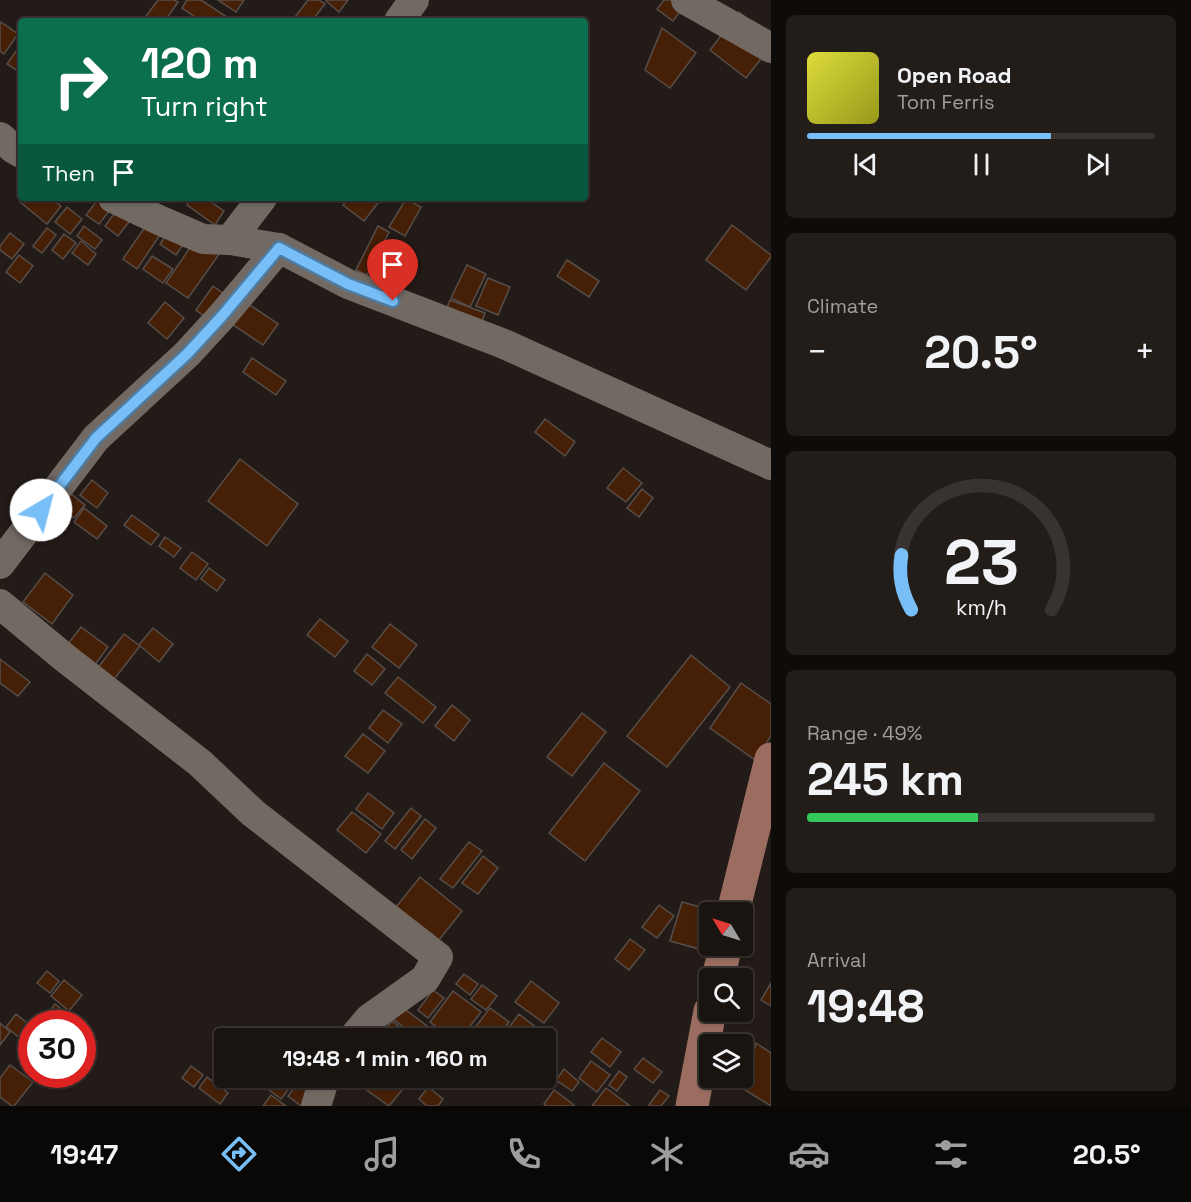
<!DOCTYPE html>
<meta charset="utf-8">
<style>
:root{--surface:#1a1411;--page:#231d1a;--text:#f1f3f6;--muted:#9f9e9f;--line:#383331;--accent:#78bff8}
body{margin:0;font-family:"Space Grotesk",sans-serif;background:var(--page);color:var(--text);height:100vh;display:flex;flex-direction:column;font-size:22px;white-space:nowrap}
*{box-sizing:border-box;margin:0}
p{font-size:20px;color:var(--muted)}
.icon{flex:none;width:33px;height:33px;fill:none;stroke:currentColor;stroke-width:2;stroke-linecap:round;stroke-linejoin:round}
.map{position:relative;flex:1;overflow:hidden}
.side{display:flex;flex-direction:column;gap:15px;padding:15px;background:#0e0b09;width:420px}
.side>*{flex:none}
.guide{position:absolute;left:18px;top:18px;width:570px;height:183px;border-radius:6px;box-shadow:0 2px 4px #0004,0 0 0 2px var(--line);background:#0b6e4f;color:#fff;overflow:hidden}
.needle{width:39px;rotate:308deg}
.controls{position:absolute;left:699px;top:902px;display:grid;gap:12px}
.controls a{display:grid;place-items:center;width:54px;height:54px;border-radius:6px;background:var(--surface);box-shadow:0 2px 4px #0004,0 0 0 2px var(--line);font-size:30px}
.speed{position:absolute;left:18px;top:1010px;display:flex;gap:12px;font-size:30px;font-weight:700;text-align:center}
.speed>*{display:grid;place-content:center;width:78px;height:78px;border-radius:50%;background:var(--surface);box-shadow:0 2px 4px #0004,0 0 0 2px var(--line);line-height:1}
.speed .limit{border:9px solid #d22;background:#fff;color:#111}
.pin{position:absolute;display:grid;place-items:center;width:51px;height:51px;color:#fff;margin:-62px -26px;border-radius:50% 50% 50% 0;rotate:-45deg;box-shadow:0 0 6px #0007}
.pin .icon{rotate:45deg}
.me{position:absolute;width:66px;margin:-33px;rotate:37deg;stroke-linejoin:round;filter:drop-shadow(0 0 4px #0008)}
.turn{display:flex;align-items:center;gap:21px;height:126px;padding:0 24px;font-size:27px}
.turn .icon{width:78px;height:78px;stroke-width:2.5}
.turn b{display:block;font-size:42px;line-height:51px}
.then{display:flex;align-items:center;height:57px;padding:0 24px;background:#0003;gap:12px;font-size:22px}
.big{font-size:45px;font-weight:700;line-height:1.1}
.side .tile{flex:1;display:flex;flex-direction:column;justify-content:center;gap:9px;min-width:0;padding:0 21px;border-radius:9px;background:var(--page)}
.side .dial{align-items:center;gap:0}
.dial svg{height:156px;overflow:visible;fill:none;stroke:var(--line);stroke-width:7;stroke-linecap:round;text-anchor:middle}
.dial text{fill:var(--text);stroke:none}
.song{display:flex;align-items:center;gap:18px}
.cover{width:72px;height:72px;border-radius:9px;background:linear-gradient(135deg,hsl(60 70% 55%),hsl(60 70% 35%))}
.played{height:6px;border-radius:3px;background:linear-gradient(90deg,var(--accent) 70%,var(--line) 70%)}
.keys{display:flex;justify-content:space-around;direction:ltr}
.heat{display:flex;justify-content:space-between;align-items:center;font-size:33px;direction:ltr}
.charge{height:9px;border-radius:4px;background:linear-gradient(90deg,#34c759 49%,var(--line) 0)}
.trip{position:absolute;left:214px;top:1028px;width:342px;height:60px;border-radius:6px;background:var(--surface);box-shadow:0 2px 4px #0004,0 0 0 2px var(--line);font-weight:700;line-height:60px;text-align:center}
.tabs{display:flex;height:96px;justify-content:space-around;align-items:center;background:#0a0807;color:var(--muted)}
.tabs .icon{width:42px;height:42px}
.tabs .active{color:var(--accent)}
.tabs b{font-size:27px;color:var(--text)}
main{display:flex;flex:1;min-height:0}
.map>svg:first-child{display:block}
</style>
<main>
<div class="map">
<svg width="771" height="1106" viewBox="0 0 771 1106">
<rect width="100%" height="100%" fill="#231b17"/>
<g fill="#461f07" stroke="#574e49" stroke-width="1.5">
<polygon points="158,0 174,0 178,2 165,21 147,21 144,19"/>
<polygon points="187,0 201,0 230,19 228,21 201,21 182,8"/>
<polygon points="218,0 244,0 236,12"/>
<polygon points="308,0 319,0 325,4 312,21 292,21"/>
<polygon points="326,0 348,0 339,12 326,1"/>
<polygon points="664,0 689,0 673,21 657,9"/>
<polygon points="739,12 771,37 771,46 746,78 710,50"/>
<polygon points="1,22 18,34 4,54 0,51 0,24"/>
<polygon points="662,28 696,53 670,88 645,70"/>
<polygon points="21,44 21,73 7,64"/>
<polygon points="23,198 51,198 61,206 47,224 20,202"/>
<polygon points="99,198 114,205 99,224 86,215"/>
<polygon points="192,198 205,198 224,211 215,225 187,205"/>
<polygon points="348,198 380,198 381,199 364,221 343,205"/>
<polygon points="406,199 421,207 405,236 389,227"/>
<polygon points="122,203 136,213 118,236 105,226"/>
<polygon points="67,207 82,219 70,234 55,222"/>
<polygon points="156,211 170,220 137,269 123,259"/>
<polygon points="177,219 193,230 176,255 160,244"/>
<polygon points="732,225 771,255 771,257 746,290 706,260"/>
<polygon points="84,226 102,240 95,249 77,236"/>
<polygon points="378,226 389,232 367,275 356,270"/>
<polygon points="204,227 227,243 188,298 166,283"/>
<polygon points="47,228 56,235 42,253 33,246"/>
<polygon points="10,233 24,244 12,259 0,250 0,246"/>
<polygon points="64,234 76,243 63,259 52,250"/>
<polygon points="81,241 96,254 88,265 72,253"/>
<polygon points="19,255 33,266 20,283 6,272"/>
<polygon points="152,256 173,269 163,283 143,269"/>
<polygon points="567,260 599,281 589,297 557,276"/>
<polygon points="467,265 486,274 470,307 451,298"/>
<polygon points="488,278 510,287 498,315 476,306"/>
<polygon points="213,286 227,296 210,321 196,310"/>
<polygon points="450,300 485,313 481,325 446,311"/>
<polygon points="244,301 278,324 263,345 229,322"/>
<polygon points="165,302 184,318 167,339 148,323"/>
<polygon points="252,358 286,381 276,395 243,372"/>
<polygon points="545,419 575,442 565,456 535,432"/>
<polygon points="240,459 298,504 267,546 208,501"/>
<polygon points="623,468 642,483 626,502 607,488"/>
<polygon points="92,480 108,493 97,508 80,495"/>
<polygon points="642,489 653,498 639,517 627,508"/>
<polygon points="66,490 85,505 74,518 55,504"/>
<polygon points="84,508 107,526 97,539 74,522"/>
<polygon points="132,515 159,535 151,545 124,525"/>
<polygon points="165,537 181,548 174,557 159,546"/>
<polygon points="192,552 208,564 196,580 180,568"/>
<polygon points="209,568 225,580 217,591 201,579"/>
<polygon points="45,573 73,595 52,624 23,602"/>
<polygon points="320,619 348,641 335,657 307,635"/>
<polygon points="390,624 417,645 399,668 372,647"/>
<polygon points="81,627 108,647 94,666 67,645"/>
<polygon points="153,628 173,644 159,662 139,645"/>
<polygon points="124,634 140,646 112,682 96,670"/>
<polygon points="367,654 385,669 372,685 354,671"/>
<polygon points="691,655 730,687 667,767 627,736"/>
<polygon points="0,659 30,682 18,696 0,683"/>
<polygon points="398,677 436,707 423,723 385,693"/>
<polygon points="741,683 771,704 771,736 755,760 710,728"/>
<polygon points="452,705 470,720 454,741 435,726"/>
<polygon points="383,710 402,724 388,743 369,728"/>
<polygon points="582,713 606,732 572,776 547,757"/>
<polygon points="363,734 385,751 368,773 345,756"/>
<polygon points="604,763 640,791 585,861 549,833"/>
<polygon points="368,793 394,813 382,829 356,809"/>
<polygon points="411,808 421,816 395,849 385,841"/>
<polygon points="352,812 381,834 366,853 337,830"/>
<polygon points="425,819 436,828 412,859 401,850"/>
<polygon points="469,842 482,851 453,888 440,879"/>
<polygon points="483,856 498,868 478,894 462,883"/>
<polygon points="420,877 462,911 439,940 396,907"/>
<polygon points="682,902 711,910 699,949 670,941"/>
<polygon points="659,905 674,916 657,938 642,927"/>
<polygon points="630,939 645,950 629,970 615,959"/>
<polygon points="47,971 59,981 50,993 37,983"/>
<polygon points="464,974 478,984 470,995 456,984"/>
<polygon points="64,980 82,995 69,1011 51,996"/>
<polygon points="531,981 559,1003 544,1023 515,1002"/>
<polygon points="771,983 771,1006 761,1000"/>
<polygon points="482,985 497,996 486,1010 471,999"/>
<polygon points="433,990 444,998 428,1018 418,1010"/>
<polygon points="453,991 481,1012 461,1038 451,1038 430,1022"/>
<polygon points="55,1004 71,1017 66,1023 55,1023 46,1016"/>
<polygon points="398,1004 443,1038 418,1038 389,1016"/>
<polygon points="490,1008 509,1022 497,1038 467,1038"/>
<polygon points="16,1014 32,1027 32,1032 24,1041 6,1027"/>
<polygon points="519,1014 538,1029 531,1038 517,1038 507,1030"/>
<polygon points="392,1021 405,1031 399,1038 379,1038 378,1037"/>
<polygon points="0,1023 10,1032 0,1045"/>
<polygon points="602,1038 621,1052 610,1067 591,1052"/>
<polygon points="756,1043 771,1053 771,1106 745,1090"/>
<polygon points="643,1058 662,1072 653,1083 634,1069"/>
<polygon points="591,1061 610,1075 597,1092 579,1078"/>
<polygon points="10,1065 33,1082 14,1106 12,1106 0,1097 0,1078"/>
<polygon points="191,1066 203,1075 194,1087 182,1078"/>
<polygon points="564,1069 579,1082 572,1091 556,1080"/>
<polygon points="619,1071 627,1077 617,1091 609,1085"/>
<polygon points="207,1077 228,1093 220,1104 199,1088"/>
<polygon points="277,1077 290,1077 295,1081 281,1099 268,1089"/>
<polygon points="372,1077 400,1077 408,1083 389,1106 364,1088"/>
<polygon points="298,1083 312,1094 304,1106 301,1106 288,1096"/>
<polygon points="428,1087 443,1099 438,1106 427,1106 419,1099"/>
<polygon points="606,1088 630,1106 592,1106"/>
<polygon points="554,1090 574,1105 574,1106 546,1106 544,1104"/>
<polygon points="660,1090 669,1096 661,1106 650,1106 649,1105"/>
<polygon points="271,1095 286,1106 263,1106"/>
</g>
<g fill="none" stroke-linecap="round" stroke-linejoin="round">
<g stroke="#726963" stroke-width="30">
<polyline points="686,0 771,48"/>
<polyline points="399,21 414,0"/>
<polyline points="0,137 14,149 21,153"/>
<polyline points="113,198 159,220 203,239 230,240 262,198"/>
<polyline points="230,240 279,248 348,284 504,344 771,465"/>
<polyline points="0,564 96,438 187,354 222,316 279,248"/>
<polyline points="0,604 65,658 200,763 253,813 438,957 425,979 369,1019 353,1038"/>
<polyline points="316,1106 325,1077"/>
</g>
<g stroke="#9b6d61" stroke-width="33">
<polyline points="733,912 771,759"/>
<polyline points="718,978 726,945"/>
<polyline points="692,1106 710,1011"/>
</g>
</g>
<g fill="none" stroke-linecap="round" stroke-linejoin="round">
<defs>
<polyline id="route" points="41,510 96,438 187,354 222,316 279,248 348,284 393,301"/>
</defs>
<use href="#route" stroke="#4e7ca1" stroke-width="15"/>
<use href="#route" stroke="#78bff8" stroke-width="10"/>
</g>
</svg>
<div class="controls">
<a><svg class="needle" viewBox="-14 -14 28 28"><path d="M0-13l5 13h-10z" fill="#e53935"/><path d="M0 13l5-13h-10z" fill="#9f9e9f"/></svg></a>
<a><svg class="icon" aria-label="search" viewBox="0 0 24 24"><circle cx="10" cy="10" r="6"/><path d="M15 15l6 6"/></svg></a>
<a><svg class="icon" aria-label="layers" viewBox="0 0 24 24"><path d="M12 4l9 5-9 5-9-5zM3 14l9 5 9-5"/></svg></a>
</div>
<div class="speed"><div class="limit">30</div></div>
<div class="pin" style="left:393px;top:301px;background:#d93025"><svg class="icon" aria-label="arrive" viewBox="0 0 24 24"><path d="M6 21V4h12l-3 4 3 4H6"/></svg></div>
<svg class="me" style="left:41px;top:510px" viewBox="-20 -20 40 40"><circle r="19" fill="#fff"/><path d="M0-13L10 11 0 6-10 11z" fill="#78bff8"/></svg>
<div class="trip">19:48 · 1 min · 160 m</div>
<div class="guide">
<div class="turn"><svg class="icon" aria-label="right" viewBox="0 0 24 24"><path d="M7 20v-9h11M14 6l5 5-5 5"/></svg><div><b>120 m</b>Turn right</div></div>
<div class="then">Then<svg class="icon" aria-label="arrive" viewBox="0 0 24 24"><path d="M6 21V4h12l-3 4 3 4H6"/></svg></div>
</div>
</div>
<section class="side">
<div class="tile">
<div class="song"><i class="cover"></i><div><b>Open Road</b><p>Tom Ferris</p></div></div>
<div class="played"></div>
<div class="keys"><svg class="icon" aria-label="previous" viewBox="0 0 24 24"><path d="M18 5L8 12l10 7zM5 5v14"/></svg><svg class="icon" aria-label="pause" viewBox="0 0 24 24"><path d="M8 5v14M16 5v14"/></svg><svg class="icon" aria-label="next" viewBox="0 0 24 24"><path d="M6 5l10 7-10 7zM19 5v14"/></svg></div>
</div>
<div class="tile"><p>Climate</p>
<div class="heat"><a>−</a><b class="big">20.5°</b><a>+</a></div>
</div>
<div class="tile dial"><svg viewBox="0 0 100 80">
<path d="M14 69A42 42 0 1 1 86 69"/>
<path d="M14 69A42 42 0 0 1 9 41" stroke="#78bff8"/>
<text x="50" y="56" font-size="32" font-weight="700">23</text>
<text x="50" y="72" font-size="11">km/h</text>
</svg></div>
<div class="tile"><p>Range · 49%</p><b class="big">245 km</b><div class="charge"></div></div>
<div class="tile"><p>Arrival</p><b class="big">19:48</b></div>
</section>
</main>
<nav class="tabs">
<b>19:47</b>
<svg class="icon active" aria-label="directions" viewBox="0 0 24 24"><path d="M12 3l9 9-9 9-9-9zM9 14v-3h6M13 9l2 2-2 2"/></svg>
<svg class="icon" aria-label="music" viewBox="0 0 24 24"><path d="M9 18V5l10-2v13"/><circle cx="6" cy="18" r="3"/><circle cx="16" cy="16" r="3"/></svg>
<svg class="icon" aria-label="phone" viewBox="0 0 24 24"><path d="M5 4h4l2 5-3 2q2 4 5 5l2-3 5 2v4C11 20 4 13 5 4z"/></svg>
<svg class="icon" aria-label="climate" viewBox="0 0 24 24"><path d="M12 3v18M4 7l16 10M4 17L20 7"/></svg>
<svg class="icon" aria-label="car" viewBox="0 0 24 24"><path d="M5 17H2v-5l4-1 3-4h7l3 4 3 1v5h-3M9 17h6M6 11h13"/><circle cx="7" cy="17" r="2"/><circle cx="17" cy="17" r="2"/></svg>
<svg class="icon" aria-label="filters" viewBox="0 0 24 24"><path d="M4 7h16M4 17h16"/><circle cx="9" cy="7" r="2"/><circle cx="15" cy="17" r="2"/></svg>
<b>20.5°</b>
</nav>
